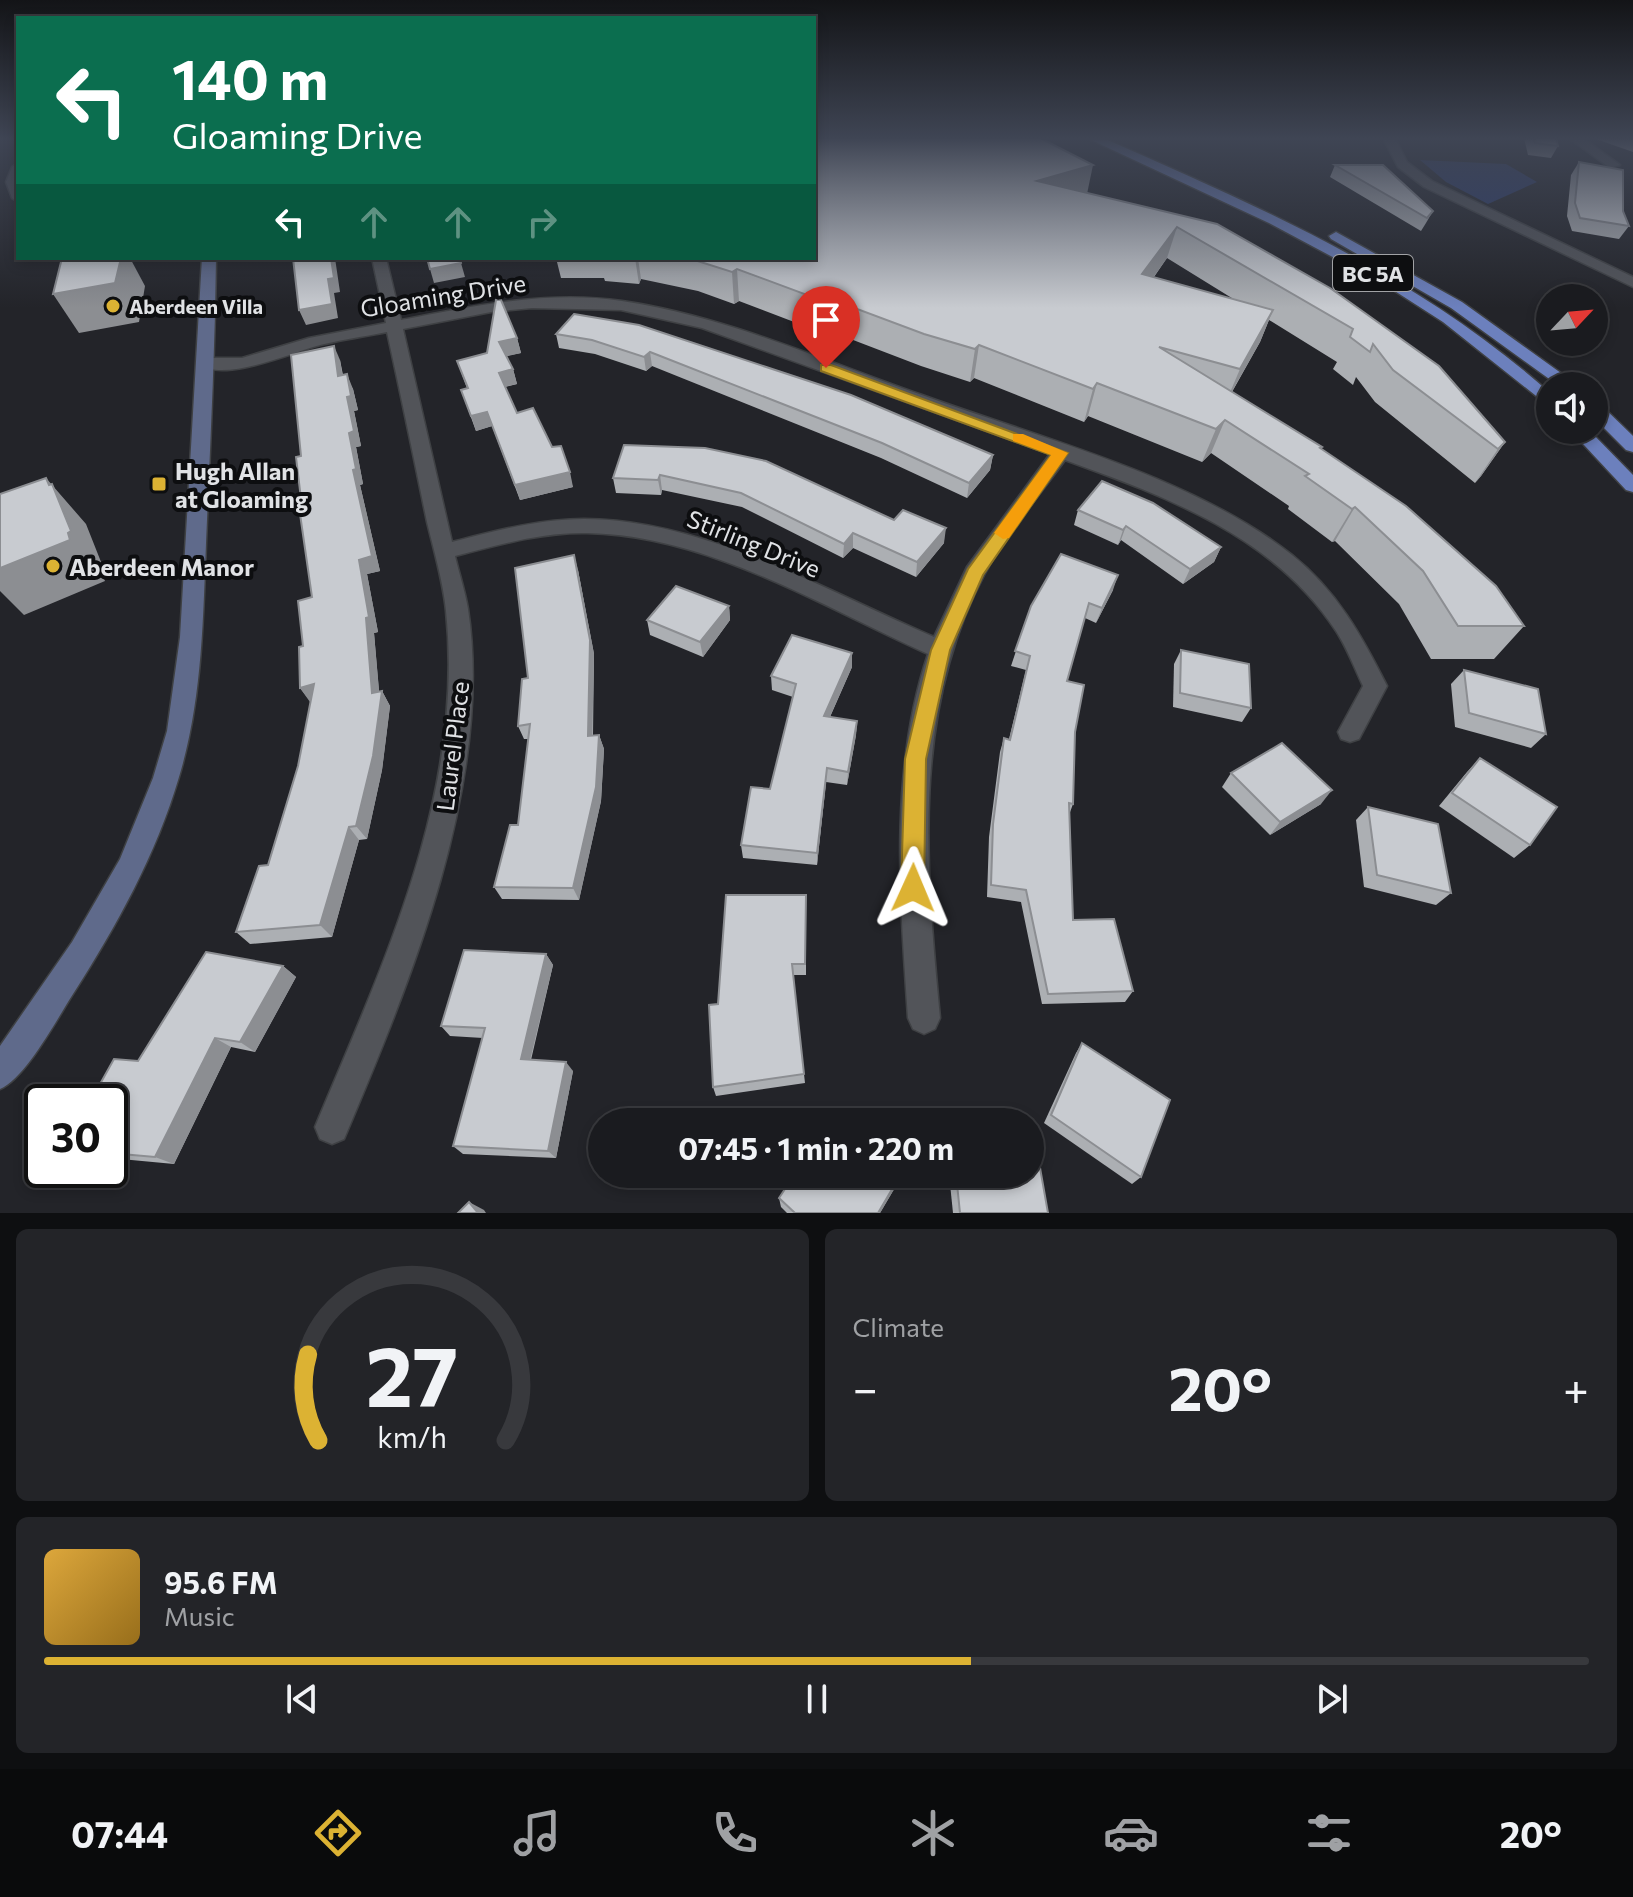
<!DOCTYPE html>
<meta charset="utf-8">
<style>
:root{--surface:#1a1b1f;--page:#232428;--text:#f1f3f6;--muted:#9fa1a4;--line:#38393d;--accent:#dcb233}
body{margin:0;font-family:Commissioner,sans-serif;background:var(--page);color:var(--text);height:100vh;display:flex;flex-direction:column;font-size:30px;white-space:nowrap}
*{box-sizing:border-box;margin:0}
p{font-size:26px;color:var(--muted)}
.icon{flex:none;width:44px;height:44px;fill:none;stroke:currentColor;stroke-width:2;stroke-linecap:round;stroke-linejoin:round}
.map{position:relative;height:1213px;overflow:hidden}
.drawer{display:flex;flex-direction:column;gap:16px;padding:16px;background:#0e0f11;flex:1}
.drawer>*{flex:none}
.banner{position:absolute;left:16px;top:16px;width:800px;height:244px;border-radius:0px;box-shadow:0 4px 12px #0003,0 0 0 2px var(--line);background:#0b6e4f;color:#fff;overflow:hidden}
.needle{width:52px;rotate:64deg}
.controls{position:absolute;left:1536px;top:284px;display:grid;gap:16px}
.controls a{display:grid;place-items:center;width:72px;height:72px;border-radius:50%;background:var(--surface);box-shadow:0 4px 12px #0003,0 0 0 2px var(--line);font-size:40px}
.speed{position:absolute;left:24px;top:1084px;display:flex;gap:16px;font-size:40px;font-weight:700;text-align:center}
.speed>*{display:grid;place-content:center;width:104px;height:104px;border-radius:50%;background:var(--surface);box-shadow:0 4px 12px #0003,0 0 0 2px var(--line);line-height:1}
.speed .limit{border:4px solid #111;border-radius:12px;background:#fff;color:#111}
.pin{position:absolute;display:grid;place-items:center;width:68px;height:68px;color:#fff;margin:-82px -34px;border-radius:50% 50% 50% 0;rotate:-45deg;box-shadow:0 0 8px #0007}
.pin .icon{rotate:45deg}
.me{position:absolute;width:88px;margin:-44px;rotate:1deg;stroke-linejoin:round;filter:drop-shadow(0 0 6px #0008)}
.turn{display:flex;align-items:center;gap:28px;height:168px;padding:0 24px;font-size:36px}
.turn .icon{width:104px;height:104px;stroke-width:2.5}
.turn b{display:block;font-size:56px;line-height:68px}
.lanes{display:flex;align-items:center;height:76px;padding:0 24px;background:#0003;justify-content:center;gap:40px;direction:ltr}
.lanes .off{opacity:.35}
.big{font-size:60px;font-weight:700;line-height:1.1}
.drawer .card{flex:1;display:flex;flex-direction:column;justify-content:center;gap:12px;min-width:0;padding:0 28px;border-radius:12px;background:var(--page)}
.drawer .dial{align-items:center;gap:0}
.dial svg{height:208px;overflow:visible;fill:none;stroke:var(--line);stroke-width:7;stroke-linecap:round;text-anchor:middle}
.dial text{fill:var(--text);stroke:none}
.song{display:flex;align-items:center;gap:24px}
.cover{width:96px;height:96px;border-radius:12px;background:linear-gradient(135deg,hsl(40 70% 55%),hsl(40 70% 35%))}
.played{height:8px;border-radius:4px;background:linear-gradient(90deg,var(--accent) 60%,var(--line) 60%)}
.keys{display:flex;justify-content:space-around;direction:ltr}
.heat{display:flex;justify-content:space-between;align-items:center;font-size:44px;direction:ltr}
.drawer .tiles{flex:1;display:grid;gap:16px;grid-template-columns:1fr 1fr}
.card:last-child{grid-column:span 2}
.trip{position:absolute;left:588px;top:1108px;width:456px;height:80px;border-radius:40px;background:var(--surface);box-shadow:0 4px 12px #0003,0 0 0 2px var(--line);font-weight:700;line-height:80px;text-align:center}
.tab-bar{display:flex;height:128px;justify-content:space-around;align-items:center;background:#0a0b0c;color:var(--muted)}
.tab-bar .icon{width:56px;height:56px}
.tab-bar .selected{color:var(--accent)}
.tab-bar b{font-size:36px;color:var(--text)}
.map>svg:first-child{display:block}
</style>
<div class="map">
<svg width="1633" height="1213" viewBox="0 0 1633 1213">
<rect width="100%" height="100%" fill="#232429"/>
<polygon fill="#2c3c6e" points="1420,160 1506,164 1537,182 1488,204 1446,182"/>
<g fill="none" stroke-linecap="round" stroke-linejoin="round">
<defs>
<g id="minor">
<polygon points="1383,138 1395,138 1407,162 1432,181 1633,277 1633,287 1424,187 1398,167"/>
<polygon points="1569,138 1583,138 1620,165 1610,168"/>
<path d="M372,258H386L401,320C473,306 548,290 622,301C725,316 824,361 922,395C1040,438 1194,477 1292,555C1337,591 1362,636 1387,686L1359,739L1350,742L1341,739L1338,732L1363,686C1354,667 1347,648 1336,631C1274,536 1167,497 1065,460C1038,497 1006,534 984,575C911,712 926,869 940,1018L935,1029L924,1034L913,1029L908,1018C900,898 889,770 928,654C821,606 707,535 587,533C542,532 498,545 455,556C459,573 465,591 468,609C494,781 410,983 344,1139L332,1144L320,1139L315,1127C383,964 465,793 446,611C443,581 434,551 427,522C414,459 401,395 387,332C363,337 337,340 313,347C287,355 220,383 198,363L206,358H242L309,338L386,323ZM532,308L621,310L702,328L1050,454L967,567L934,637C827,591 703,519 584,519C539,519 495,531 452,542L403,329L491,312Z"/>
</g>
<polygon id="tertiary" points="18,163 18,202 12,198 6,182 12,167"/>
<path id="secondary" d="M202,258H216C215,353 210,448 206,543C203,622 202,701 179,777C156,855 116,927 73,994C57,1019 25,1079 0,1089V1046L72,942L120,859L153,778L167,731L180,637Z"/>
<g id="primary">
<path d="M1087,138H1103C1262,208 1419,276 1550,393V407L1443,322L1387,286L1269,223Z"/>
<polygon points="1336,232 1462,302 1579,386 1559,386 1451,308 1331,239 1329,236"/>
<polygon points="1594,403 1600,404 1633,436 1633,452 1626,450 1594,418"/>
<polygon points="1570,430 1589,430 1633,475 1633,492 1626,490"/>
</g>
</defs>
<use href="#minor" stroke="#3f4144" stroke-width="3"/>
<use href="#tertiary" stroke="#3f4144" stroke-width="3"/>
<use href="#secondary" stroke="#3f4144" stroke-width="3"/>
<use href="#primary" stroke="#3f4144" stroke-width="3"/>
<use href="#minor" fill="#525459" fill-rule="evenodd"/>
<use href="#tertiary" fill="#525459" fill-rule="evenodd"/>
<use href="#secondary" fill="#5f6a8b" fill-rule="evenodd"/>
<use href="#primary" fill="#6c80bd" fill-rule="evenodd"/>
</g>
<g fill="#acafb3" fill-rule="evenodd">
<polygon points="1524,138 1556,138 1558,146 1551,158 1528,155"/>
<polygon points="1593,138 1633,138 1633,152"/>
<polygon points="1579,162 1629,226 1619,239 1572,231 1567,216 1571,175"/>
<polygon points="1335,165 1433,211 1426,223 1421,231 1330,177"/>
<path d="M1087,193L1217,224L1505,442L1481,476L1475,483L1375,402L1356,377L1353,385L1333,369L1337,362L1269,320L1260,342L1232,392L1322,447L1321,449L1524,626L1494,659H1431L1399,604L1335,541L1332,542L1288,509L1289,506L1211,453L1202,462L1088,416L1084,422L974,378L970,382L921,366L827,330L823,333L739,301L734,304L698,291L641,279L639,284L605,281L604,278H561L556,258H814ZM1167,258L1235,300L1154,277Z"/>
<polygon points="574,314 993,455 990,470 967,498 881,458 652,366 646,371 595,354 559,348 556,334"/>
<polygon points="517,338 521,353 506,356 513,369 517,384 505,387 517,413 552,447 573,487 520,500 492,426 476,431 461,390 467,388 457,361 487,353"/>
<polygon points="340,360 343,375 353,389 358,410 354,411 361,446 356,447 363,484 360,485 380,571 367,574 378,632 374,633 379,692 382,691 390,706 382,770 367,839 359,840 332,937 250,944 236,932 268,865 298,766 311,702 300,688 303,646 312,597 301,499 301,456"/>
<polygon points="624,445 894,520 944,543 916,577 853,548 843,558 742,507 662,490 661,495 616,493 613,478"/>
<polygon points="1078,510 1221,547 1214,562 1183,584 1121,540 1118,545 1074,525"/>
<polygon points="578,570 594,654 593,735 599,735 604,749 601,801 579,900 502,899 494,887 518,825 528,739 524,739 518,726 528,678"/>
<polygon points="1113,590 1096,623 1085,618 1067,681 1075,732 1073,804 1069,815 1073,920 1133,991 1125,1002 1042,1004 1021,902 987,897 989,837 1000,752 1004,738 1009,739 1026,670 1011,666 1031,606"/>
<polygon points="729,606 730,620 703,657 650,635 647,620"/>
<polygon points="1181,650 1251,708 1242,722 1173,707 1174,664"/>
<polygon points="852,653 852,667 830,717 857,721 856,735 847,785 826,782 817,865 743,858 741,845 770,789 793,697 772,690 771,676"/>
<polygon points="1464,670 1546,734 1531,748 1455,727 1451,684"/>
<polygon points="1480,758 1530,845 1514,858 1439,806 1467,772"/>
<polygon points="1231,773 1321,804 1270,835 1222,787"/>
<polygon points="1368,807 1451,893 1436,905 1364,887 1356,820"/>
<polygon points="806,895 806,975 793,975 805,1083 716,1096 713,1087 718,1004"/>
<polygon points="546,954 553,965 531,1060 573,1071 556,1158 463,1154 453,1146 483,1038 450,1036 441,1026"/>
<polygon points="283,966 296,977 255,1052 231,1047 174,1164 110,1158 110,1102 138,1061"/>
<polygon points="1082,1043 1141,1177 1132,1184 1044,1123 1076,1053"/>
<polygon points="795,1174 903,1174 880,1213 787,1213 781,1207 779,1198"/>
<polygon points="949,1174 1030,1174 1048,1213 953,1213"/>
</g>
<g fill="#8c8e92">
<polygon points="1093,165 1087,194 1037,181"/>
<polygon points="1177,227 1167,258 1133,306 1142,274"/>
<polygon points="121,258 130,258 145,286 139,322 79,333 53,294"/>
<polygon points="331,258 335,258 340,292 334,293 338,318 306,325 299,310 328,279"/>
<polygon points="635,258 638,258 641,279 639,284"/>
<polygon points="461,263 465,277 434,283 430,269"/>
<polygon points="737,269 739,301 734,304 732,272"/>
<polygon points="828,298 827,330 823,333 823,301"/>
<polygon points="1273,310 1260,342 1226,402 1240,369"/>
<polygon points="517,338 521,353 504,357 499,342"/>
<polygon points="979,345 974,378 970,382 975,349"/>
<polygon points="334,346 340,360 345,391 338,376"/>
<polygon points="650,352 652,366 646,371 644,357"/>
<polygon points="513,369 517,384 504,387 499,373"/>
<polygon points="347,374 353,389 358,410 354,411 361,446 356,447 363,484 360,485 380,571 367,574 378,632 374,633 380,701 382,691 390,706 382,770 367,839 356,826 372,693 359,560 353,470 349,433"/>
<polygon points="1097,383 1088,416 1084,422 1093,389"/>
<polygon points="487,412 492,426 476,431 471,416"/>
<polygon points="1225,420 1211,453 1202,462 1216,429"/>
<polygon points="1505,442 1481,476 1475,483 1498,449"/>
<polygon points="993,455 990,470 967,498 969,483"/>
<polygon points="570,472 573,487 520,500 515,485"/>
<polygon points="660,475 662,490 661,495 658,480"/>
<polygon points="46,478 86,524 105,572 102,573 105,581 24,615 0,591 0,568 49,485"/>
<polygon points="1355,507 1335,541 1332,542 1352,509"/>
<polygon points="1126,526 1121,540 1118,545 1123,530"/>
<polygon points="946,528 944,543 916,577 917,562"/>
<polygon points="853,533 853,548 843,558 844,544"/>
<polygon points="1221,547 1214,562 1183,584 1190,569"/>
<polygon points="574,555 578,570 594,654 592,750 588,736"/>
<polygon points="1118,575 1113,590 1096,623 1102,608"/>
<polygon points="729,606 730,620 703,657 700,642"/>
<polygon points="852,653 852,667 824,730 824,716"/>
<polygon points="314,684 324,698 310,702 300,688"/>
<polygon points="857,721 856,735 847,785 848,772"/>
<polygon points="599,735 604,749 601,801 579,900 573,888"/>
<polygon points="827,768 826,782 817,865 817,853"/>
<polygon points="1332,790 1321,804 1270,835 1280,822"/>
<polygon points="349,827 359,840 332,937 320,925"/>
<polygon points="546,954 553,965 528,1069 521,1059"/>
<polygon points="283,966 296,977 255,1052 240,1042"/>
<polygon points="215,1038 231,1047 174,1164 155,1157"/>
<polygon points="566,1062 573,1071 556,1158 548,1151"/>
<polygon points="901,1174 903,1174 880,1213 878,1213"/>
<polygon points="469,1202 484,1210 486,1213 478,1213"/>
</g>
<g fill="#c8cbd0" stroke="#8c8e92" stroke-width="2">
<polygon points="814,138 1040,138 1093,165 1037,181 1217,224 1330,288 1439,366 1505,442 1498,449 1393,370 1373,344 1370,352 1350,337 1353,329 1177,227 1142,274 1273,310 1240,369 1159,347 1322,447 1320,448 1406,506 1496,586 1524,626 1458,626 1423,571 1355,507 1352,509 1305,476 1309,474 1225,420 1216,429 1097,383 1093,389 979,345 975,349 924,334 828,298 823,301 737,269 732,272 688,258 814,258"/>
<polygon points="1534,138 1556,138 1558,146 1535,143"/>
<polygon points="1579,162 1623,170 1623,211 1629,226 1580,218 1575,203"/>
<polygon points="1335,165 1383,165 1433,211 1427,218"/>
<polygon points="62,258 121,258 115,283 53,294"/>
<polygon points="293,258 331,258 334,278 328,279 332,304 299,310"/>
<polygon points="427,258 460,258 461,263 430,269"/>
<polygon points="496,300 501,300 517,338 499,342 513,369 499,373 517,413 533,408 552,447 561,446 570,472 515,485 487,412 471,416 461,390 468,388 457,361 487,353"/>
<polygon points="574,314 639,325 851,395 993,455 969,483 882,443 650,352 644,357 592,340 556,334"/>
<polygon points="334,346 338,376 347,374 351,396 347,397 354,431 349,433 356,469 353,470 372,556 359,560 369,617 366,618 372,693 382,691 373,756 356,826 349,827 320,925 236,932 259,866 268,865 298,766 314,684 300,688 299,647 303,646 298,601 312,597 298,500 301,499 296,457 301,456 291,355"/>
<polygon points="624,445 705,448 766,461 894,520 903,510 946,528 917,562 853,533 844,544 741,493 660,475 658,480 613,478"/>
<polygon points="46,478 49,485 52,484 71,531 68,533 70,540 0,568 0,494"/>
<polygon points="1102,481 1153,503 1221,547 1190,569 1126,526 1123,530 1078,510"/>
<polygon points="1061,554 1118,575 1102,608 1089,603 1067,681 1084,685 1075,732 1073,804 1069,803 1073,920 1114,919 1133,991 1048,994 1026,890 991,885 993,824 1004,738 1010,740 1030,656 1015,651 1031,606"/>
<polygon points="574,555 590,640 588,736 599,735 596,787 573,888 494,887 510,825 518,825 530,724 518,726 522,679 528,678 515,568"/>
<polygon points="676,586 729,606 700,642 647,620"/>
<polygon points="792,635 852,653 824,716 857,721 848,772 827,768 817,853 741,845 751,787 770,789 796,684 771,676"/>
<polygon points="1181,650 1249,664 1251,708 1180,693"/>
<polygon points="1464,670 1538,689 1546,734 1469,713"/>
<polygon points="1282,743 1332,790 1280,822 1231,773"/>
<polygon points="1480,758 1557,807 1530,845 1452,793"/>
<polygon points="1368,807 1438,824 1451,893 1377,875"/>
<polygon points="726,895 806,895 805,964 792,964 804,1074 713,1087 709,1005 718,1004"/>
<polygon points="464,950 546,954 521,1059 566,1062 548,1151 453,1146 485,1028 441,1026"/>
<polygon points="206,952 283,966 240,1042 215,1038 155,1157 110,1153 110,1102 90,1102 114,1059 138,1061"/>
<polygon points="1082,1043 1170,1100 1141,1177 1051,1115"/>
<polygon points="838,1108 854,1122 828,1122"/>
<polygon points="1030,1145 1036,1145 1048,1213 960,1213 956,1174 1030,1174"/>
<polygon points="795,1174 901,1174 878,1213 795,1213 779,1198"/>
<polygon points="469,1202 478,1213 458,1213"/>
</g>
<linearGradient id="sky" x2="0" y2="1"><stop stop-color="#131417"/><stop offset="0.45" stop-color="#3f4554"/><stop offset="1" stop-color="#3f4554" stop-opacity="0"/></linearGradient>
<rect width="1633" height="308" fill="url(#sky)"/>
<polygon fill="#dcb233" stroke="#8f7421" stroke-width="2" points="821,365 831,365 1068,453 983,575 950,650 926,759 924,888 921,896 913,899 905,896 901,888 905,759 931,650 968,569 1051,455 821,371"/>
<polygon fill="#f59e0b" points="1013,434 1023,434 1068,453 1009,538 1003,539 994,533 1051,455 1013,441"/>
<g fill="#dcb233" stroke="#0d0e10" stroke-width="3">
<circle cx="113" cy="306" r="8"/>
<rect x="151" y="476" width="16" height="16" rx="4"/>
<circle cx="53" cy="566" r="8"/>
</g>
<g text-anchor="middle" dominant-baseline="central" stroke-width="8" stroke-linejoin="round" paint-order="stroke">
<g font-size="20" font-weight="bold" fill="#e0e2e5" stroke="#0d0e10" text-anchor="start">
<text x="129" y="306">Aberdeen Villa</text>
</g>
<rect fill="#0d0e10" stroke="#a1a2a5" stroke-width="2" x="1333" y="255" width="80" height="36" rx="6"/>
<g font-size="22" font-weight="bold" fill="#e0e2e5">
<text x="1373" y="273">BC 5A</text>
</g>
<g font-size="24" fill="#e0e2e5" stroke="#0d0e10">
<text transform="translate(443 295) rotate(-9)">Gloaming Drive</text>
<text transform="translate(754 543) rotate(22)">Stirling Drive</text>
<text transform="translate(452 746) rotate(-83)">Laurel Place</text>
</g>
<g font-size="24" font-weight="bold" fill="#e0e2e5" stroke="#0d0e10" text-anchor="start">
<text x="175" y="470">Hugh Allan<tspan x="175" dy="28">at Gloaming</tspan></text>
<text x="69" y="566">Aberdeen Manor</text>
</g>
</g>
</svg>
<div class="controls">
<a><svg class="needle" viewBox="-14 -14 28 28"><path d="M0-13l5 13h-10z" fill="#e53935"/><path d="M0 13l5-13h-10z" fill="#9fa1a4"/></svg></a>
<a><svg class="icon" aria-label="sound" viewBox="0 0 24 24"><path d="M4 9h4l5-4v14l-5-4H4zM17 9q2 3 0 6"/></svg></a>
</div>
<div class="speed"><div class="limit">30</div></div>
<div class="pin" style="left:826px;top:368px;background:#d93025"><svg class="icon" aria-label="arrive" viewBox="0 0 24 24"><path d="M6 21V4h12l-3 4 3 4H6"/></svg></div>
<svg class="me" style="left:913px;top:888px" viewBox="-20 -20 40 40"><path d="M0-17L14 15 0 8-14 15z" fill="#dcb233" stroke="#fff" stroke-width="4"/></svg>
<div class="trip">07:45 · 1 min · 220 m</div>
<div class="banner">
<div class="turn"><svg class="icon" aria-label="left" viewBox="0 0 24 24"><path d="M17 20v-9H6M10 6l-5 5 5 5"/></svg><div><b>140 m</b>Gloaming Drive</div></div>
<div class="lanes"><svg class="icon" aria-label="left" viewBox="0 0 24 24"><path d="M17 20v-9H6M10 6l-5 5 5 5"/></svg><svg class="icon off" aria-label="ahead" viewBox="0 0 24 24"><path d="M12 20V5M6 11l6-6 6 6"/></svg><svg class="icon off" aria-label="ahead" viewBox="0 0 24 24"><path d="M12 20V5M6 11l6-6 6 6"/></svg><svg class="icon off" aria-label="right" viewBox="0 0 24 24"><path d="M7 20v-9h11M14 6l5 5-5 5"/></svg></div>
</div>
</div>
<section class="drawer">
<div class="tiles">
<div class="card dial"><svg viewBox="0 0 100 80">
<path d="M14 69A42 42 0 1 1 86 69"/>
<path d="M14 69A42 42 0 0 1 10 36" stroke="#dcb233"/>
<text x="50" y="56" font-size="32" font-weight="700">27</text>
<text x="50" y="72" font-size="11">km/h</text>
</svg></div>
<div class="card"><p>Climate</p>
<div class="heat"><a>−</a><b class="big">20°</b><a>+</a></div>
</div>
<div class="card">
<div class="song"><i class="cover"></i><div><b>95.6 FM</b><p>Music</p></div></div>
<div class="played"></div>
<div class="keys"><svg class="icon" aria-label="previous" viewBox="0 0 24 24"><path d="M18 5L8 12l10 7zM5 5v14"/></svg><svg class="icon" aria-label="pause" viewBox="0 0 24 24"><path d="M8 5v14M16 5v14"/></svg><svg class="icon" aria-label="next" viewBox="0 0 24 24"><path d="M6 5l10 7-10 7zM19 5v14"/></svg></div>
</div>
</div>
</section>
<nav class="tab-bar">
<b>07:44</b>
<svg class="icon selected" aria-label="directions" viewBox="0 0 24 24"><path d="M12 3l9 9-9 9-9-9zM9 14v-3h6M13 9l2 2-2 2"/></svg>
<svg class="icon" aria-label="music" viewBox="0 0 24 24"><path d="M9 18V5l10-2v13"/><circle cx="6" cy="18" r="3"/><circle cx="16" cy="16" r="3"/></svg>
<svg class="icon" aria-label="phone" viewBox="0 0 24 24"><path d="M5 4h4l2 5-3 2q2 4 5 5l2-3 5 2v4C11 20 4 13 5 4z"/></svg>
<svg class="icon" aria-label="climate" viewBox="0 0 24 24"><path d="M12 3v18M4 7l16 10M4 17L20 7"/></svg>
<svg class="icon" aria-label="car" viewBox="0 0 24 24"><path d="M5 17H2v-5l4-1 3-4h7l3 4 3 1v5h-3M9 17h6M6 11h13"/><circle cx="7" cy="17" r="2"/><circle cx="17" cy="17" r="2"/></svg>
<svg class="icon" aria-label="filters" viewBox="0 0 24 24"><path d="M4 7h16M4 17h16"/><circle cx="9" cy="7" r="2"/><circle cx="15" cy="17" r="2"/></svg>
<b>20°</b>
</nav>
